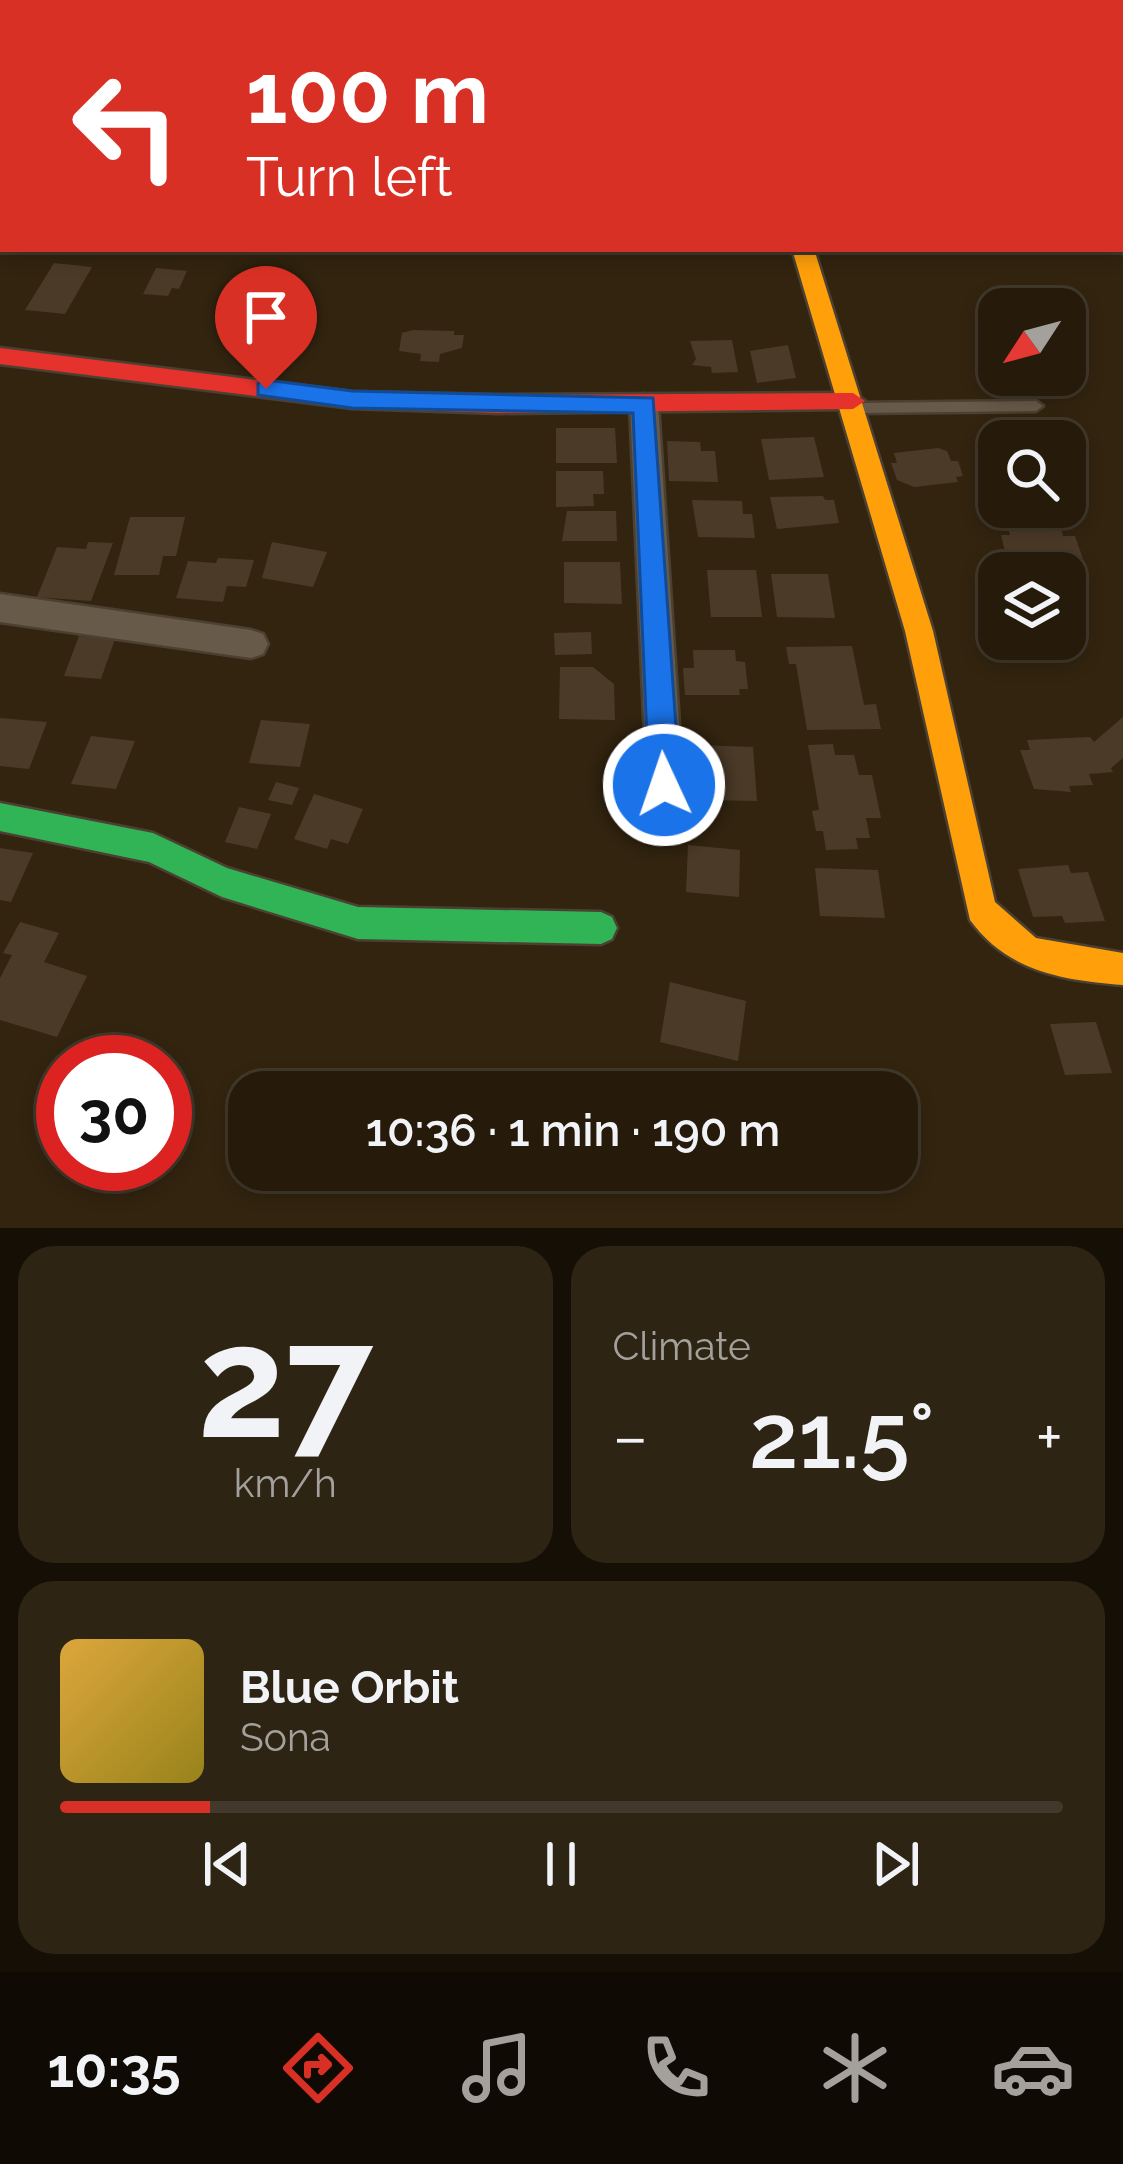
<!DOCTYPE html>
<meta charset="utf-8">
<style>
:root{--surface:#261b0b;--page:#2e2414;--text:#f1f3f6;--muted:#a4a19d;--line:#42392c;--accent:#d93025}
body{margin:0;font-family:Raleway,sans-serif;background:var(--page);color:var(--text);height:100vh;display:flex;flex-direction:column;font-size:45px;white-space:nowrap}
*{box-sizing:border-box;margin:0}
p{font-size:39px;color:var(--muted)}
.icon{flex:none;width:66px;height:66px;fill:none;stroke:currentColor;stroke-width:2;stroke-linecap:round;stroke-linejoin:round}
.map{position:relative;height:1228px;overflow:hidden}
.drawer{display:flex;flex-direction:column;gap:18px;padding:18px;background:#150f06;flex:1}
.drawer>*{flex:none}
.hud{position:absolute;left:0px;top:0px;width:1125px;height:252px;box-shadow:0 6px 18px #0003,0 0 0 3px var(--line);background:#d93025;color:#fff;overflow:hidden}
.needle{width:78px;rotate:234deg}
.fabs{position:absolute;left:978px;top:288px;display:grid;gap:24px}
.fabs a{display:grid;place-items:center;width:108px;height:108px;border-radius:24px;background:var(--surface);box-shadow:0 6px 18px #0003,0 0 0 3px var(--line);font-size:60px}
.speed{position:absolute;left:36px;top:1035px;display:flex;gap:24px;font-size:60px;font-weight:700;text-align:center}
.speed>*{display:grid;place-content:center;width:156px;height:156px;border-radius:50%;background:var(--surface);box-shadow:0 6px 18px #0003,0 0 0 3px var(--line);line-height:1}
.speed .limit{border:18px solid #d22;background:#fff;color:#111}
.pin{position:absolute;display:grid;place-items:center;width:102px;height:102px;color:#fff;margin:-123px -51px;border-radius:50% 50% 50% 0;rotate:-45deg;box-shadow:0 0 12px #0007}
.pin .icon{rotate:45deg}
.me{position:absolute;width:132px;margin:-66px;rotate:357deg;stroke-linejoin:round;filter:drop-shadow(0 0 9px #0008)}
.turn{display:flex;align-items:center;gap:42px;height:252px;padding:0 48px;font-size:54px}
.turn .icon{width:156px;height:156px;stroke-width:2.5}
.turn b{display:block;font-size:84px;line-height:102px}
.big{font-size:90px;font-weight:600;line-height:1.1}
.drawer .card{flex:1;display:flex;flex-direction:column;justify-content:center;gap:18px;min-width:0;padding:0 42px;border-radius:36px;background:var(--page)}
.drawer .dial{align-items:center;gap:0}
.dial b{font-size:156px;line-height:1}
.song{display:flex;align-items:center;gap:36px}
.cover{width:144px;height:144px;border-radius:18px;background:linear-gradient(135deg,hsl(40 70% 55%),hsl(50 70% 35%))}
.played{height:12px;border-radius:6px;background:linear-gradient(90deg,var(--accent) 15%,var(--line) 15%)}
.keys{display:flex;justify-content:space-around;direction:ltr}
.heat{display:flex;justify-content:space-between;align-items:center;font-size:66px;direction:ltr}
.drawer .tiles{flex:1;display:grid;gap:18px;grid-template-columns:1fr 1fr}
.card:last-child{grid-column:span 2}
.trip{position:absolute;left:228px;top:1071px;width:690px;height:120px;border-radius:36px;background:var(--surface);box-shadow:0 6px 18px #0003,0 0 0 3px var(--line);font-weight:600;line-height:120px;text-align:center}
.dock{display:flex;height:192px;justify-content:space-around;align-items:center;background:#0f0b04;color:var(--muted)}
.dock .icon{width:84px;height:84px}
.dock .on{color:var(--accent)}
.dock b{font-size:54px;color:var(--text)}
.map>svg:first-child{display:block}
</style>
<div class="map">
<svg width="1123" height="1228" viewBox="0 0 1123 1228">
<rect width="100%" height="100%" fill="#32240f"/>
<g fill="#4c3a28">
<polygon points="54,263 92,267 65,314 25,310"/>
<polygon points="156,268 187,271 179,289 172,288 168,296 143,294"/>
<polygon points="272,285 286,284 306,286 301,298 268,295"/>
<polygon points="270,310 307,314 293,351 263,352 265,348 254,347 260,334 252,333"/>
<polygon points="413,330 454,331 454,335 464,335 462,348 440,354 439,362 420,361 421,354 399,351 402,333"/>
<polygon points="732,340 738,372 712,373 711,367 692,365 696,359 690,341"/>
<polygon points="788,345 796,378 757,383 750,351"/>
<polygon points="556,428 615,428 617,463 556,463"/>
<polygon points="814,437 824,477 769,480 761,439"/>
<polygon points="667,441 700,442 701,451 715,451 718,482 669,481"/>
<polygon points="938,448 947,451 951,461 958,461 963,476 956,477 958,482 914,487 897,480 891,463 897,463 894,453"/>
<polygon points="999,450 999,490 990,490 986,480 981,480 977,451"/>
<polygon points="556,471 603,471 604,494 593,494 594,506 556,507"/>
<polygon points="823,496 825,500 834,500 839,523 777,529 770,497"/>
<polygon points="692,500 742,501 743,514 752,514 755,538 698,537"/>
<polygon points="567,511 616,511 617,541 562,541"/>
<polygon points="130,517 185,517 176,556 163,556 159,575 114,575"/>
<polygon points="1008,528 1061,528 1063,536 1075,536 1083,559 1070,559 1073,569 1019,569 1016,556 1006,556 1001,535 1010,535"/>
<polygon points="88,542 113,543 91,601 37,597 57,547 86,549"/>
<polygon points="272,542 327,552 313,587 262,578"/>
<polygon points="218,558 254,560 246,587 227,586 223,602 176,598 188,561 216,563"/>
<polygon points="564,562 620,562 622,604 564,603"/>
<polygon points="707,570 756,570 762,617 711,617"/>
<polygon points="771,574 828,574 835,618 777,617"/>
<polygon points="591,632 592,654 555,655 554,633"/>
<polygon points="79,636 115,639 101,679 64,676"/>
<polygon points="852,646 864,705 876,704 881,729 807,730 796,664 789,664 786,647"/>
<polygon points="693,650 735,650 736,661 745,662 748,689 739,689 740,695 685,695 683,668 694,668"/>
<polygon points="560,667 593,667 614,684 615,720 559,719"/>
<polygon points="1123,717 1123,758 1111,768 1113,772 1089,774 1093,785 1069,786 1071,792 1034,789 1020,750 1030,750 1027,740 1090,737 1094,742"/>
<polygon points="0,718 47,722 29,769 0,766"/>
<polygon points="261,720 310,724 300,767 249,763"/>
<polygon points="91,736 135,741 116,789 71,784"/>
<polygon points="833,744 835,755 854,755 859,775 872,775 881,818 866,818 870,838 856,838 858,849 826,850 823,831 816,831 812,811 819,810 808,745"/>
<polygon points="700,745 753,747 757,801 703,800"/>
<polygon points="276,782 299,788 292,805 268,800"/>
<polygon points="314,794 363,809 348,844 331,839 327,849 294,839"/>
<polygon points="239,807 271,814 257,849 225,842"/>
<polygon points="688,845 740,850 739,897 686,892"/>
<polygon points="0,848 33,853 11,902 0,900"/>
<polygon points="1068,865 1071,873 1088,872 1105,921 1065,923 1062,916 1033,917 1018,869"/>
<polygon points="815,868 878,870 885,918 820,916"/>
<polygon points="20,922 59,933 44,962 87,976 57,1037 0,1020 0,978 12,955 3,953"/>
<polygon points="670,982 746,1001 738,1061 660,1042"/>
<polygon points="1096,1022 1112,1073 1065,1075 1050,1024"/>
</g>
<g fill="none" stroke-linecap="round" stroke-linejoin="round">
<defs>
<g id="lane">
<rect x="0" y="86" width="3" height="11"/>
<polygon points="1036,401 1043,406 1036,411 855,413 848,408 855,403"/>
</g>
<g id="street">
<rect x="180" y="0" width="20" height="3"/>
<polygon points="1101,0 1123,0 1123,7 1122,3 1099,3"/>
<rect x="0" y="67" width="3" height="14"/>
<polygon points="1122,68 1123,69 1123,83 1122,82"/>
<polygon points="1123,237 1123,253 1113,251 1122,249"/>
<polygon points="644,394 658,404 683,785 678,797 665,802 652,797 647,785 630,404"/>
<polygon points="0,594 251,630 263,634 268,644 263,654 251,658 0,622"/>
</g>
<polygon id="fast" points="0,803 153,833 227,868 358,907 601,912 612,917 617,928 612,939 601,944 358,939 222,897 149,862 0,831"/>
<path id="slow" d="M792,249H814L933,631L995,902L1036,938L1123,953V985C1063,980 1008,972 970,920L905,631Z"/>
<polygon id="jam" points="0,348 352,392 498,395 853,393 865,401 853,409 498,413 352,408 0,364"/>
</defs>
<use href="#lane" stroke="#4b4031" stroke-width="5"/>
<use href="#street" stroke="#4b4031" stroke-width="5"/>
<use href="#fast" stroke="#4b4031" stroke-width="5"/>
<use href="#slow" stroke="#4b4031" stroke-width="5"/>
<use href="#jam" stroke="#4b4031" stroke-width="5"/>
<use href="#lane" fill="#685a49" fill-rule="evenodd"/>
<use href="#street" fill="#685a49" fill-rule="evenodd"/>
<use href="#fast" fill="#30b455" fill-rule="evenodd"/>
<use href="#slow" fill="#ff9f0a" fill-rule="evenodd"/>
<use href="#jam" fill="#e5322d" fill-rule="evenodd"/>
</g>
<polygon fill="#1a73e8" stroke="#114b97" stroke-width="3" points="266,380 352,391 653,398 680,785 675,795 664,799 654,795 649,785 633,413 352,408 258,395 258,383"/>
</svg>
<div class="fabs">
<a><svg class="needle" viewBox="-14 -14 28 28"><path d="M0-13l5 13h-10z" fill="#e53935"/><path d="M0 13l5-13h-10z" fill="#a4a19d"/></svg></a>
<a><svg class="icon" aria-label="search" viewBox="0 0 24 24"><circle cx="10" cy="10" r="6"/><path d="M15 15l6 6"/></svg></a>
<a><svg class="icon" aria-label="layers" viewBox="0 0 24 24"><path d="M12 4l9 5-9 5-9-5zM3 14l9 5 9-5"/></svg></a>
</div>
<div class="speed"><div class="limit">30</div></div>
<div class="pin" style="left:266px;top:389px;background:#d93025"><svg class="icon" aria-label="arrive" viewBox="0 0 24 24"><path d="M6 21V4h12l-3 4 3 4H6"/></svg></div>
<svg class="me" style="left:664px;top:785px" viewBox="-20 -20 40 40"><circle r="17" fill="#1a73e8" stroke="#fff" stroke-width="3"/><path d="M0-11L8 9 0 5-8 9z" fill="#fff"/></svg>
<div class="trip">10:36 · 1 min · 190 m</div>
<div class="hud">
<div class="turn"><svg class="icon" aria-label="left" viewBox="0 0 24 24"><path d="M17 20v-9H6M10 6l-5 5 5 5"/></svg><div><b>100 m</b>Turn left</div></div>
</div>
</div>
<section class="drawer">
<div class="tiles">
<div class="card dial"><b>27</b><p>km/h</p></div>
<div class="card"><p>Climate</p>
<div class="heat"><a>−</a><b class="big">21.5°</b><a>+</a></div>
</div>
<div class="card">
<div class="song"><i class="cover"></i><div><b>Blue Orbit</b><p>Sona</p></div></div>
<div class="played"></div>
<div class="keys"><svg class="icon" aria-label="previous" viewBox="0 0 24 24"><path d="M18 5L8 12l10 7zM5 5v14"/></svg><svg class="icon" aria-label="pause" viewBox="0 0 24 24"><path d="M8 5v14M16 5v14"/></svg><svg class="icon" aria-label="next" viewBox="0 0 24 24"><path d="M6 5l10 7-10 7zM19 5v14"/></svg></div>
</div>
</div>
</section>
<nav class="dock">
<b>10:35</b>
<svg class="icon on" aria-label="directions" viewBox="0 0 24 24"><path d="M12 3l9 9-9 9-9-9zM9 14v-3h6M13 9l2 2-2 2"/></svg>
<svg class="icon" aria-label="music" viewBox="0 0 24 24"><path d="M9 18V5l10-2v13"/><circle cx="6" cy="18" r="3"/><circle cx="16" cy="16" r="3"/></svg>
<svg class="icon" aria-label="phone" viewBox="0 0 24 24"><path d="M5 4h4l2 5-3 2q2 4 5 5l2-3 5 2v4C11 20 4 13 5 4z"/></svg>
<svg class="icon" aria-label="climate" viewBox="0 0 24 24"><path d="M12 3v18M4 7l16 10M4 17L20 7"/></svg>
<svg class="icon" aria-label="car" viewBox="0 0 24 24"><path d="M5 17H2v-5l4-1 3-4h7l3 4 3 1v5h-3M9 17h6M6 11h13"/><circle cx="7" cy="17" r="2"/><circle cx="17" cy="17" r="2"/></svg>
</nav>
